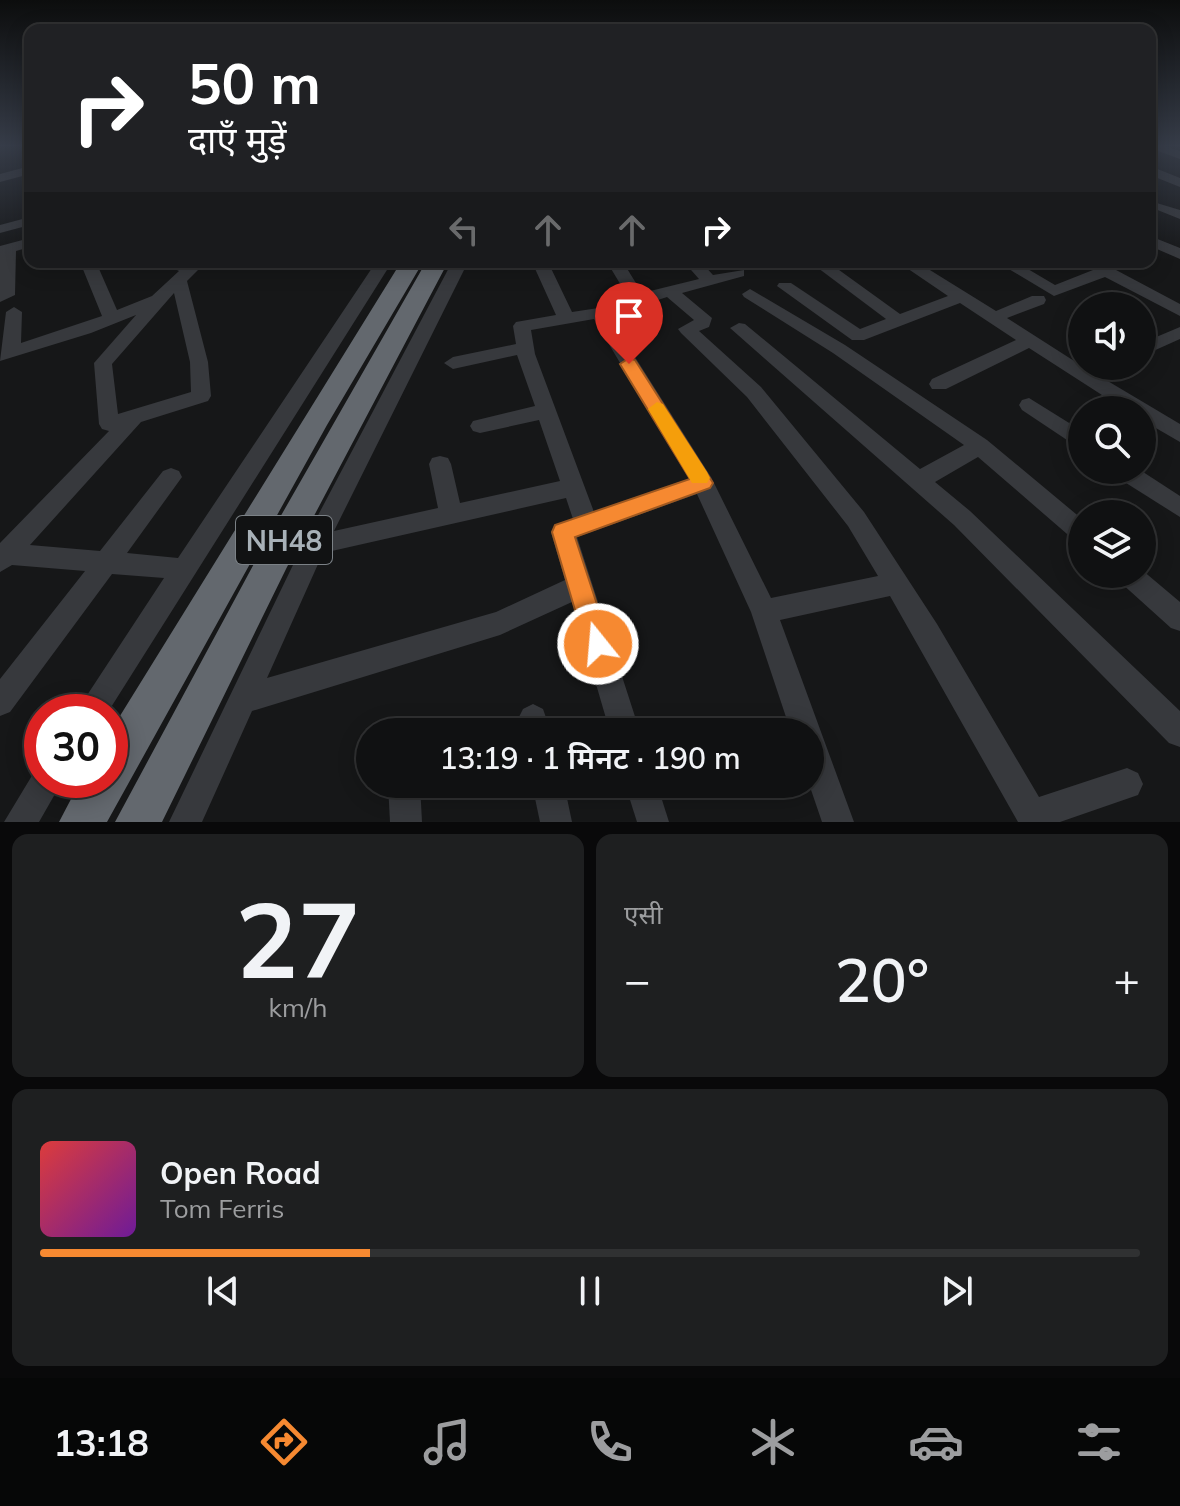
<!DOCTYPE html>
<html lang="hi">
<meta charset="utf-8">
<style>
:root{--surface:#101112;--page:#1e1f20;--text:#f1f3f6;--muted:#9c9d9f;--line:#303132;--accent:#f68931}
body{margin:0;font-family:Mulish,"Noto Sans Devanagari",sans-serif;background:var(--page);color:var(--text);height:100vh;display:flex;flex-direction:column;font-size:30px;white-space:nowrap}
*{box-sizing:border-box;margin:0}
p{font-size:26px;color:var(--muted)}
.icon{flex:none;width:44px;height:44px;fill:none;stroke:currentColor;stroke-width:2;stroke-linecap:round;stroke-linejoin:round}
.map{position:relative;height:822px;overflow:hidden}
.drawer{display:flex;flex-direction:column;gap:12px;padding:12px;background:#09090a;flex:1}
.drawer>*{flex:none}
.banner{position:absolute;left:24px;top:24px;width:1132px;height:244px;border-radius:16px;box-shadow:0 4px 20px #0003,0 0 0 2px var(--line);background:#202124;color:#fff;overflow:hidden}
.fabs{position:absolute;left:1068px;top:292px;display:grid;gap:16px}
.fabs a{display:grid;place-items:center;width:88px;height:88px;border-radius:50%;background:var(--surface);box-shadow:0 4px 20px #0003,0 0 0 2px var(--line);font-size:40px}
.speed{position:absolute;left:24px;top:694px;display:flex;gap:16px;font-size:40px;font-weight:700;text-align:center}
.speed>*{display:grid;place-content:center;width:104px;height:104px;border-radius:50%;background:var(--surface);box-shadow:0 4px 20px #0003,0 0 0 2px var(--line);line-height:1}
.speed .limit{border:12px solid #d22;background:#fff;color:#111}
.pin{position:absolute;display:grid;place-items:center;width:68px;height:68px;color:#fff;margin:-82px -34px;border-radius:50% 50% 50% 0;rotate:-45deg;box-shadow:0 0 8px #0007}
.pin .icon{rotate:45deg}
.me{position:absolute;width:88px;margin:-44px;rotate:343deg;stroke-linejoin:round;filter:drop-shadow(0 0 6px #0008)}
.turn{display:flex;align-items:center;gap:28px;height:168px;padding:0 32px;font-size:36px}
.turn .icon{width:104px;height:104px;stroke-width:2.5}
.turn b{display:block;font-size:56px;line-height:68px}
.lanes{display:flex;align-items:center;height:76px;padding:0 32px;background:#0003;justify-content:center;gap:40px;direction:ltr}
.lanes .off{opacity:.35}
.big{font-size:60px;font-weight:600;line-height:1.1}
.drawer .tile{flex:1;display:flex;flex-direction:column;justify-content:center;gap:12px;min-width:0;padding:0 28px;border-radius:16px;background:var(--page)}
.drawer .dial{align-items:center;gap:0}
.dial b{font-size:104px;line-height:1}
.song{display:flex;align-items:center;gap:24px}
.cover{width:96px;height:96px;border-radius:12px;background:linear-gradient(135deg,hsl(0 70% 55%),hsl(280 70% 35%))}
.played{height:8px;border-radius:4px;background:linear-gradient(90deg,var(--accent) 30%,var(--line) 30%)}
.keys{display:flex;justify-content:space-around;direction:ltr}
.heat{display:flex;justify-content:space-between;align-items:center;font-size:44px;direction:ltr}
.drawer .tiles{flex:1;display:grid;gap:12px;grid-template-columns:1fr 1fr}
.tile:last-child{grid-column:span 2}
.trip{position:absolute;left:356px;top:718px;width:468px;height:80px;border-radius:40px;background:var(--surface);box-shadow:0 4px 20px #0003,0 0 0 2px var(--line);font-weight:600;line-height:80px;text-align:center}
.tabs{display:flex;height:128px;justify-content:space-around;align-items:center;background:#060707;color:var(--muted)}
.tabs .icon{width:56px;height:56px}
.tabs .on{color:var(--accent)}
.tabs b{font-size:36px;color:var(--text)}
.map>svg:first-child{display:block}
</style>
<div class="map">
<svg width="1180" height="822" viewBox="0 0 1180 822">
<rect width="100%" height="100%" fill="#161718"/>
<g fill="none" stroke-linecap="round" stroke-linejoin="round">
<g fill="#37393d" fill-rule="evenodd">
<polygon points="1150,145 1162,145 1180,151 1180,159 1150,148"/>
<polygon points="30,166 30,174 0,182 0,174"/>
<polygon points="1150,166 1180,178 1180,187 1150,175"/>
<polygon points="1150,201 1180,210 1180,219 1150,207"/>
<polygon points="30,217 30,225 0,233 0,225"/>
<polygon points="1150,236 1180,248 1180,259 1150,246"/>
<polygon points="30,238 30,247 16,251 15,295 0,302 0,246"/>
<path d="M80,262H96L117,310L152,296L179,271L161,262H206L187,281L208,362L211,396L208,401L141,422L30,545L100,551L163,471L171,468L179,471L182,477L127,553L178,558L376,262H392L108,712H76L164,578L112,574L10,712L0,716V679L85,571L12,565L0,572V543L109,431L102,429L99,424L94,363L136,315L91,333L0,361L6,312L14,307L22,312L21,343L102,316ZM174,293L190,362L191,392L118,414L112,364Z"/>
<path d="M452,262H468L334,531L438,508L429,464L432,458L440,456L448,458L451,464L460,503L560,481L539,420L480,433L473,431L470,426L473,421L535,406L517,355L453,369L444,363L453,357L516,344L513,326L516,322L556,315L532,262H548L572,312L605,307L628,297L607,262H623L642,293L699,279L684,262H701L713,275L744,270V276L682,293L712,318L709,327L699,331L761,387L864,512L937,624L1039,797L1127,768L1138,773L1143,784L1138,795L1060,822H1018L890,596L780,620L854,822H822L809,784L810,732H791L751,612L697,494L577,537L640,732H610L572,602L500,635L252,711L202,822H169L306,538ZM667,297L694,320L678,329L681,333L747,397L848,526L878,576L771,598L711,477L609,316ZM594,319L689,479L594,512L535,354L531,330ZM566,498L573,519L555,525L551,532L565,580L496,612L267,678L323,553Z"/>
<polygon points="810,262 828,262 900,314 948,296 898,262 917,262 996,311 1032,296 1044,296 1046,300 1044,304 1007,318 1082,366 1116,366 1101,377 1180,424 1180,442 1142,420 1142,410 1125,410 1117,404 1107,410 1082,412 1084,405 1102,395 1029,348 946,389 932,389 929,384 932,379 1016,340 960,303 864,340 852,340 777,286 779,283 791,283 860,329 886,319"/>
<polygon points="997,262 1016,262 1055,285 1093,270 1081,262 1101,262 1180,304 1180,316 1105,277 1054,296"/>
<polygon points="750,289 845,345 987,440 1082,519 1082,543 1074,540 978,457 935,482 970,511 1180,711 1180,747 1169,743 954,525 730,328 739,323 745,324 920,469 964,445 833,353 744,297 742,294"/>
<polygon points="1180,327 1180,339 1142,356 1142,343"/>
<polygon points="1029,398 1082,431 1082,450 1022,410 1019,405 1022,400"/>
<polygon points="1112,470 1140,470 1180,496 1180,517 1115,476"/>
<polygon points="1142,570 1180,602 1180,631 1171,628 1120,582 1117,574 1142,574"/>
<polygon points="533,704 543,709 551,732 521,732 518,719 523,709"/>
<polygon points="42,766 42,780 63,780 39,822 4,822 36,769"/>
<polygon points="388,784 420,784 422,822 390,822"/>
<polygon points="532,784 564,784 572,822 540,822"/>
<polygon points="625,784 657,784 669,822 637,822"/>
</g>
<g fill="#63686e" fill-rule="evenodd">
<polygon points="401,262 423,262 327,425 107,822 59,822 81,780 110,780 110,732"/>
<polygon points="426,262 448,262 287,567 162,822 115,822 263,547"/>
</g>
</g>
<linearGradient id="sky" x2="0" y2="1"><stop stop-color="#0c0d0d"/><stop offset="0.56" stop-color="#363c48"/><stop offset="1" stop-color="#363c48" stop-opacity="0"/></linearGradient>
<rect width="1180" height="260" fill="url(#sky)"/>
<polygon fill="#f68931" stroke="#a05920" stroke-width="2" points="629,358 635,360 713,483 710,488 575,537 610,644 607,653 598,656 589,653 585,644 552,532 555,525 690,479 620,364"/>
<polygon fill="#f59e0b" points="657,402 663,404 707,472 710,478 707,483 692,483 648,409"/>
<g text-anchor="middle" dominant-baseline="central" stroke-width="8" stroke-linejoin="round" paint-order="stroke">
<rect fill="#111213" stroke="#7b8186" stroke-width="2" x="236" y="516" width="96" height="48" rx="6"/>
<g font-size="28" font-weight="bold" fill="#a8b1b8">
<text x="284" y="540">NH48</text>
</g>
</g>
</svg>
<div class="fabs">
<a><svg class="icon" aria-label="sound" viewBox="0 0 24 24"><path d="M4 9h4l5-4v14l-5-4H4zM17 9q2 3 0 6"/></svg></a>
<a><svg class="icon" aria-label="search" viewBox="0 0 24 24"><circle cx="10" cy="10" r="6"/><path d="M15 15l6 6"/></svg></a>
<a><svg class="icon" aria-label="layers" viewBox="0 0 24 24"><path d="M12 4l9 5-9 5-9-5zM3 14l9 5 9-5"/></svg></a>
</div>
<div class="speed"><div class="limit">30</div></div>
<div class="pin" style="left:629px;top:364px;background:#d93025"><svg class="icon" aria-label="arrive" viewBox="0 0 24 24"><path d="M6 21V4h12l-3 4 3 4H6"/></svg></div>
<svg class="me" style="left:598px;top:644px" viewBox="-20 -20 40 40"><circle r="17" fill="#f68931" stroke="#fff" stroke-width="3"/><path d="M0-11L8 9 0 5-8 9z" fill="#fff"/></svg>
<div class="trip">13:19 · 1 मिनट · 190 m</div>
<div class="banner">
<div class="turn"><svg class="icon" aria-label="right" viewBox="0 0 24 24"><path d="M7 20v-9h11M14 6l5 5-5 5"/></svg><div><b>50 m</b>दाएँ मुड़ें</div></div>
<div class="lanes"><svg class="icon off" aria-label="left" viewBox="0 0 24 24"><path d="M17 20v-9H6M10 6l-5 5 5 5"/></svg><svg class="icon off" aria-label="ahead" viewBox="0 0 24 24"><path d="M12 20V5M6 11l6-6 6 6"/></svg><svg class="icon off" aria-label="ahead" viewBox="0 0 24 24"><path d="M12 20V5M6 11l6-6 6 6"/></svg><svg class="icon" aria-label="right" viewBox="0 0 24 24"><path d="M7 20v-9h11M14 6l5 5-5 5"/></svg></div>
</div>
</div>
<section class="drawer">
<div class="tiles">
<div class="tile dial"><b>27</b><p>km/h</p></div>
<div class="tile"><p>एसी</p>
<div class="heat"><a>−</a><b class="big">20°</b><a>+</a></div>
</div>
<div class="tile">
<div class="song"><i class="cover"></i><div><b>Open Road</b><p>Tom Ferris</p></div></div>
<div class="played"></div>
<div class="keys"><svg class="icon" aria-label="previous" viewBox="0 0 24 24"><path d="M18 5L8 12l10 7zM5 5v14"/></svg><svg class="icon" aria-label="pause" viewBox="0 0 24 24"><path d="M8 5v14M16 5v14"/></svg><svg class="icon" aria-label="next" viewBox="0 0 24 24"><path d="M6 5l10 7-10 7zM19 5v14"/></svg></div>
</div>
</div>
</section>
<nav class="tabs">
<b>13:18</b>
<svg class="icon on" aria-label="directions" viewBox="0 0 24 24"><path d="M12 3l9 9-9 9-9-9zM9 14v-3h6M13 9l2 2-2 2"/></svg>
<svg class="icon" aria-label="music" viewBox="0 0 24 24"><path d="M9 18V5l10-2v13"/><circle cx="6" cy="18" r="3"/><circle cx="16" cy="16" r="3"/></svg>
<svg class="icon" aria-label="phone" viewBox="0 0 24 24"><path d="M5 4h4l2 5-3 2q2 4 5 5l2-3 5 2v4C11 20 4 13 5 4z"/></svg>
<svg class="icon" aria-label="climate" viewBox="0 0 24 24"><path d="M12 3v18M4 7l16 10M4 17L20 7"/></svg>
<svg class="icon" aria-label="car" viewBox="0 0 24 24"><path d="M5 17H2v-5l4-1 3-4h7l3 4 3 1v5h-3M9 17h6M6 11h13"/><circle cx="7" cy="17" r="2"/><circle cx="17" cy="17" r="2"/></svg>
<svg class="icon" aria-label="filters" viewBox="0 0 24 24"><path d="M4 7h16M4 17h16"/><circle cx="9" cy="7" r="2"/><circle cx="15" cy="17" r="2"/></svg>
</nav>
